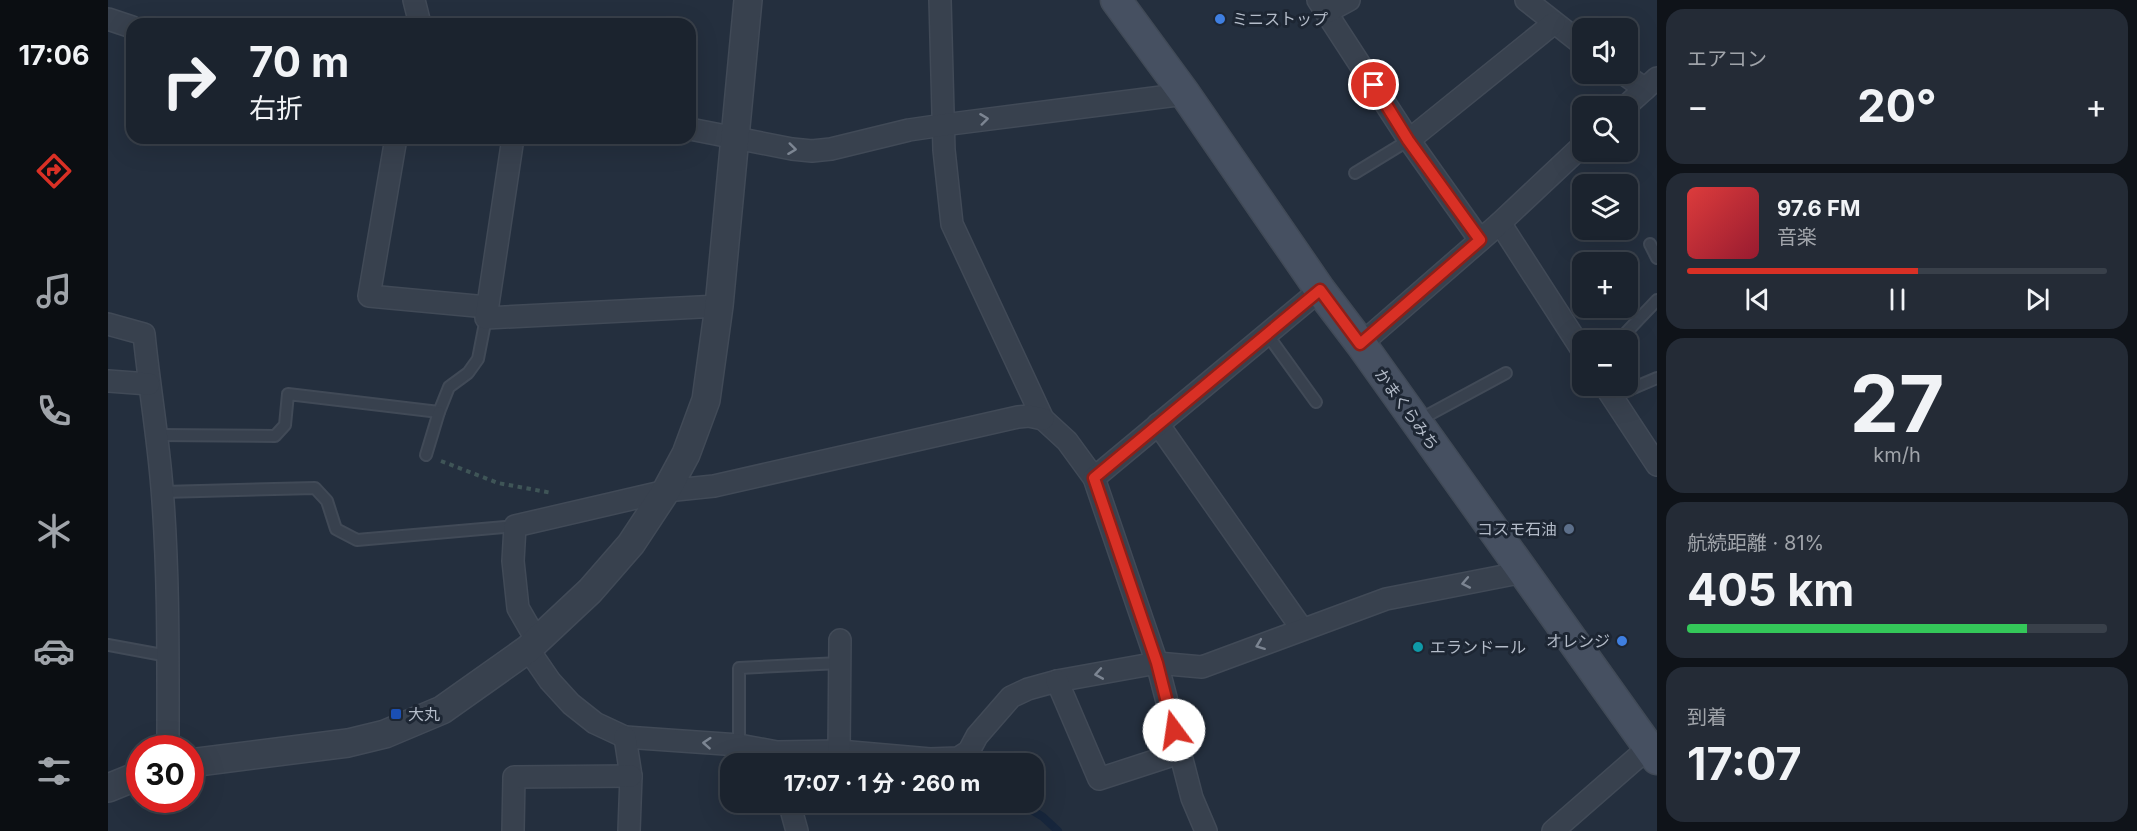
<!DOCTYPE html>
<html lang="ja">
<meta charset="utf-8">
<style>
:root{--surface:#1b232e;--page:#242b36;--text:#f1f3f6;--muted:#a0a4aa;--line:#39404a;--accent:#d93025}
body{margin:0;font-family:Inter,"Noto Sans JP",sans-serif;background:var(--page);color:var(--text);height:100vh;display:flex;flex-direction:column;font-size:22px;white-space:nowrap}
*{box-sizing:border-box;margin:0}
p{font-size:20px;color:var(--muted)}
.icon{flex:none;width:33px;height:33px;fill:none;stroke:currentColor;stroke-width:2;stroke-linecap:round;stroke-linejoin:round}
.map{position:relative;flex:1;overflow:hidden}
.drawer{display:flex;flex-direction:column;gap:9px;padding:9px;background:#0f1319;width:480px}
.drawer>*{flex:none}
.top-card{position:absolute;left:18px;top:18px;width:570px;height:126px;border-radius:18px;box-shadow:0 6px 24px #0002,0 0 0 2px var(--line);background:#1b232e;color:var(--text);overflow:hidden}
.controls{position:absolute;left:1464px;top:18px;display:grid;gap:12px}
.controls a{display:grid;place-items:center;width:66px;height:66px;border-radius:12px;background:var(--surface);box-shadow:0 6px 24px #0002,0 0 0 2px var(--line);font-size:30px}
.speed{position:absolute;left:18px;top:735px;display:flex;gap:12px;font-size:30px;font-weight:700;text-align:center}
.speed>*{display:grid;place-content:center;width:78px;height:78px;border-radius:50%;background:var(--surface);box-shadow:0 6px 24px #0002,0 0 0 2px var(--line);line-height:1}
.speed .limit{border:9px solid #d22;background:#fff;color:#111}
.pin{position:absolute;display:grid;place-items:center;width:51px;height:51px;color:#fff;margin:-26px;border:3px solid #fff;border-radius:50%;box-shadow:0 2px 6px #0007}
.me{position:absolute;width:66px;margin:-33px;rotate:346deg;stroke-linejoin:round;filter:drop-shadow(0 0 4px #0008)}
.turn{display:flex;align-items:center;gap:21px;height:126px;padding:0 24px;font-size:27px}
.turn .icon{width:78px;height:78px;stroke-width:2.5}
.turn b{display:block;font-size:42px;line-height:51px}
.big{font-size:45px;font-weight:700;line-height:1.1}
.drawer .card{flex:1;display:flex;flex-direction:column;justify-content:center;gap:9px;min-width:0;padding:0 21px;border-radius:18px;background:var(--page)}
.drawer .dial{align-items:center;gap:0}
.dial b{font-size:78px;line-height:1}
.song{display:flex;align-items:center;gap:18px}
.cover{width:72px;height:72px;border-radius:9px;background:linear-gradient(135deg,hsl(0 70% 55%),hsl(350 70% 35%))}
.played{height:6px;border-radius:3px;background:linear-gradient(90deg,var(--accent) 55%,var(--line) 55%)}
.keys{display:flex;justify-content:space-around;direction:ltr}
.heat{display:flex;justify-content:space-between;align-items:center;font-size:33px;direction:ltr}
.charge{height:9px;border-radius:4px;background:linear-gradient(90deg,#34c759 81%,var(--line) 0)}
.trip{position:absolute;left:612px;top:753px;width:324px;height:60px;border-radius:18px;background:var(--surface);box-shadow:0 6px 24px #0002,0 0 0 2px var(--line);font-weight:700;line-height:60px;text-align:center}
main{display:flex;flex:1;min-height:0}
.dock{display:flex;flex-direction:column;width:108px;justify-content:space-around;align-items:center;background:#0b0e12;color:var(--muted)}
.dock .icon{width:42px;height:42px}
.dock .active{color:var(--accent)}
.dock b{font-size:27px;color:var(--text)}
.map>svg:first-child{display:block}
</style>
<main>
<nav class="dock">
<b>17:06</b>
<svg class="icon active" aria-label="directions" viewBox="0 0 24 24"><path d="M12 3l9 9-9 9-9-9zM9 14v-3h6M13 9l2 2-2 2"/></svg>
<svg class="icon" aria-label="music" viewBox="0 0 24 24"><path d="M9 18V5l10-2v13"/><circle cx="6" cy="18" r="3"/><circle cx="16" cy="16" r="3"/></svg>
<svg class="icon" aria-label="phone" viewBox="0 0 24 24"><path d="M5 4h4l2 5-3 2q2 4 5 5l2-3 5 2v4C11 20 4 13 5 4z"/></svg>
<svg class="icon" aria-label="climate" viewBox="0 0 24 24"><path d="M12 3v18M4 7l16 10M4 17L20 7"/></svg>
<svg class="icon" aria-label="car" viewBox="0 0 24 24"><path d="M5 17H2v-5l4-1 3-4h7l3 4 3 1v5h-3M9 17h6M6 11h13"/><circle cx="7" cy="17" r="2"/><circle cx="17" cy="17" r="2"/></svg>
<svg class="icon" aria-label="filters" viewBox="0 0 24 24"><path d="M4 7h16M4 17h16"/><circle cx="9" cy="7" r="2"/><circle cx="15" cy="17" r="2"/></svg>
</nav>
<div class="map">
<svg width="1549" height="831" viewBox="0 0 1549 831">
<rect width="100%" height="100%" fill="#242f3e"/>
<g fill="none" stroke-linecap="round" stroke-linejoin="round">
<polyline stroke="#17263c" stroke-width="8" points="911,802 935,817 950,831"/>
<defs>
<g id="service">
<polyline points="1247,173 1301,140"/>
<polyline points="1542,244 1549,258"/>
<polyline points="1159,334 1208,402"/>
<polyline points="1511,340 1549,300"/>
<polyline points="1504,397 1549,378"/>
<polyline points="1311,420 1398,373"/>
<polyline points="50,435 167,436 177,425 180,394 331,412 341,387 360,373 370,359 378,318"/>
<polyline points="318,455 331,412"/>
<polyline points="55,492 207,488 219,501 228,529 249,540 407,526"/>
<polyline points="0,645 60,656"/>
<polyline points="631,745 631,668 732,663"/>
</g>
<g id="minor">
<polyline points="306,0 312,24"/>
<polyline points="832,0 836,150 844,224 935,419 959,441 986,478 1049,663 1084,798 1098,831"/>
<polyline points="1210,0 1301,140 1372,240"/>
<polyline points="1418,0 1474,44"/>
<polyline points="1219,12 1241,0"/>
<polyline points="0,19 24,27"/>
<polyline points="1516,74 1537,89"/>
<polyline points="1518,106 1549,78"/>
<polyline points="582,129 684,149 704,151 723,149 801,130 835,125 1077,94"/>
<polyline points="288,138 261,296 379,307"/>
<polyline points="405,138 378,318 611,306"/>
<polyline points="1301,140 1446,23"/>
<polyline points="1392,223 1474,350"/>
<path d="M0,324L36,334C41,385 50,436 54,488C61,574 60,662 60,748"/>
<polyline points="1253,344 1392,223 1474,146"/>
<polyline points="0,381 41,384"/>
<polyline points="1497,386 1549,465"/>
<polyline points="1050,424 1194,629"/>
<polyline points="986,478 1212,290"/>
<polyline points="429,641 410,608 405,561 407,526 558,491 606,486 910,417 921,416 935,419"/>
<polyline points="420,649 442,681 463,704 487,723 517,737 631,745 669,752 731,751 822,759 850,758 861,751 869,736 903,697 920,689 949,681 1049,663 1094,667 1278,599 1416,572"/>
<polyline points="949,681 991,779 1071,753"/>
<polyline points="517,737 523,776 521,831"/>
<polyline points="731,751 732,640"/>
<polyline points="681,802 689,831"/>
<polyline points="405,831 406,777 523,776"/>
<polyline points="1445,831 1540,748"/>
</g>
<g id="tertiary">
<polyline points="82,763 240,743 277,734 334,710 420,649 482,591 523,544 558,491 578,454 598,400 611,306 640,0"/>
<polyline points="0,788 32,775"/>
</g>
<polyline id="secondary" points="1008,0 1077,94 1212,290 1253,344 1549,759"/>
</defs>
<use href="#service" stroke="#414a57" stroke-width="14"/>
<use href="#minor" stroke="#414a57" stroke-width="24"/>
<use href="#tertiary" stroke="#414a57" stroke-width="30"/>
<use href="#secondary" stroke="#414a57" stroke-width="33"/>
<polyline stroke="#3f5557" stroke-width="4" stroke-dasharray="4.5 4.5" stroke-linecap="butt" points="333,461 390,483 444,493"/>
<use href="#service" stroke="#38414e" stroke-width="10"/>
<use href="#minor" stroke="#38414e" stroke-width="21"/>
<use href="#tertiary" stroke="#38414e" stroke-width="27"/>
<use href="#secondary" stroke="#465061" stroke-width="30"/>
</g>
<defs><path id="oneway-chevron" d="M-2-3.5L2.5 0L-2 3.5" fill="none" stroke-width="1.6" stroke-linecap="round" stroke-linejoin="round" transform="scale(1.5)"/></defs>
<g stroke="#7c8592">
<use href="#oneway-chevron" transform="translate(876 119) rotate(-7)"/>
<use href="#oneway-chevron" transform="translate(684 149) rotate(7)"/>
<use href="#oneway-chevron" transform="translate(1358 583) rotate(169)"/>
<use href="#oneway-chevron" transform="translate(1152 645) rotate(159)"/>
<use href="#oneway-chevron" transform="translate(991 674) rotate(170)"/>
<use href="#oneway-chevron" transform="translate(599 743) rotate(-176)"/>
</g>
<g fill="none" stroke-linecap="round" stroke-linejoin="round">
<defs>
<polyline id="route" points="1066,730 1049,663 986,478 1212,290 1252,344 1372,240 1300,140 1266,85"/>
</defs>
<use href="#route" stroke="#8d1f18" stroke-width="15"/>
<use href="#route" stroke="#d93025" stroke-width="10"/>
</g>
<g fill="#3f7fe0" stroke="#1d2633" stroke-width="2">
<circle cx="1112" cy="19" r="6"/>
<circle cx="1514" cy="641" r="6"/>
</g>
<circle fill="#5c6f8a" stroke="#1d2633" stroke-width="2" cx="1461" cy="529" r="6"/>
<circle fill="#0f9aa8" stroke="#1d2633" stroke-width="2" cx="1310" cy="647" r="6"/>
<rect fill="#1a4fb4" stroke="#1d2633" stroke-width="2" x="282" y="708" width="12" height="12" rx="3"/>
<g text-anchor="middle" dominant-baseline="central" stroke-width="6" stroke-linejoin="round" paint-order="stroke">
<g font-size="16" fill="#b4bcc9" stroke="#1d2633" text-anchor="start">
<text x="1124" y="19">ミニストップ</text>
<text x="1449" y="529" text-anchor="end">コスモ石油</text>
<text x="1502" y="641" text-anchor="end">オレンジ</text>
<text x="1322" y="647">エランドール</text>
<text x="300" y="714">大丸</text>
</g>
<g font-size="16" fill="#b4bcc9" stroke="#1d2633">
<text transform="translate(1299 409) rotate(54)">かまくらみち</text>
</g>
</g>
</svg>
<div class="controls">
<a><svg class="icon" aria-label="sound" viewBox="0 0 24 24"><path d="M4 9h4l5-4v14l-5-4H4zM17 9q2 3 0 6"/></svg></a>
<a><svg class="icon" aria-label="search" viewBox="0 0 24 24"><circle cx="10" cy="10" r="6"/><path d="M15 15l6 6"/></svg></a>
<a><svg class="icon" aria-label="layers" viewBox="0 0 24 24"><path d="M12 4l9 5-9 5-9-5zM3 14l9 5 9-5"/></svg></a>
<a>+</a>
<a>−</a>
</div>
<div class="speed"><div class="limit">30</div></div>
<div class="pin" style="left:1266px;top:85px;background:#d93025"><svg class="icon" aria-label="arrive" viewBox="0 0 24 24"><path d="M6 21V4h12l-3 4 3 4H6"/></svg></div>
<svg class="me" style="left:1066px;top:730px" viewBox="-20 -20 40 40"><circle r="19" fill="#fff"/><path d="M0-13L10 11 0 6-10 11z" fill="#d93025"/></svg>
<div class="trip">17:07 · 1 分 · 260 m</div>
<div class="top-card">
<div class="turn"><svg class="icon" aria-label="right" viewBox="0 0 24 24"><path d="M7 20v-9h11M14 6l5 5-5 5"/></svg><div><b>70 m</b>右折</div></div>
</div>
</div>
<section class="drawer">
<div class="card"><p>エアコン</p>
<div class="heat"><a>−</a><b class="big">20°</b><a>+</a></div>
</div>
<div class="card">
<div class="song"><i class="cover"></i><div><b>97.6 FM</b><p>音楽</p></div></div>
<div class="played"></div>
<div class="keys"><svg class="icon" aria-label="previous" viewBox="0 0 24 24"><path d="M18 5L8 12l10 7zM5 5v14"/></svg><svg class="icon" aria-label="pause" viewBox="0 0 24 24"><path d="M8 5v14M16 5v14"/></svg><svg class="icon" aria-label="next" viewBox="0 0 24 24"><path d="M6 5l10 7-10 7zM19 5v14"/></svg></div>
</div>
<div class="card dial"><b>27</b><p>km/h</p></div>
<div class="card"><p>航続距離 · 81%</p><b class="big">405 km</b><div class="charge"></div></div>
<div class="card"><p>到着</p><b class="big">17:07</b></div>
</section>
</main>
